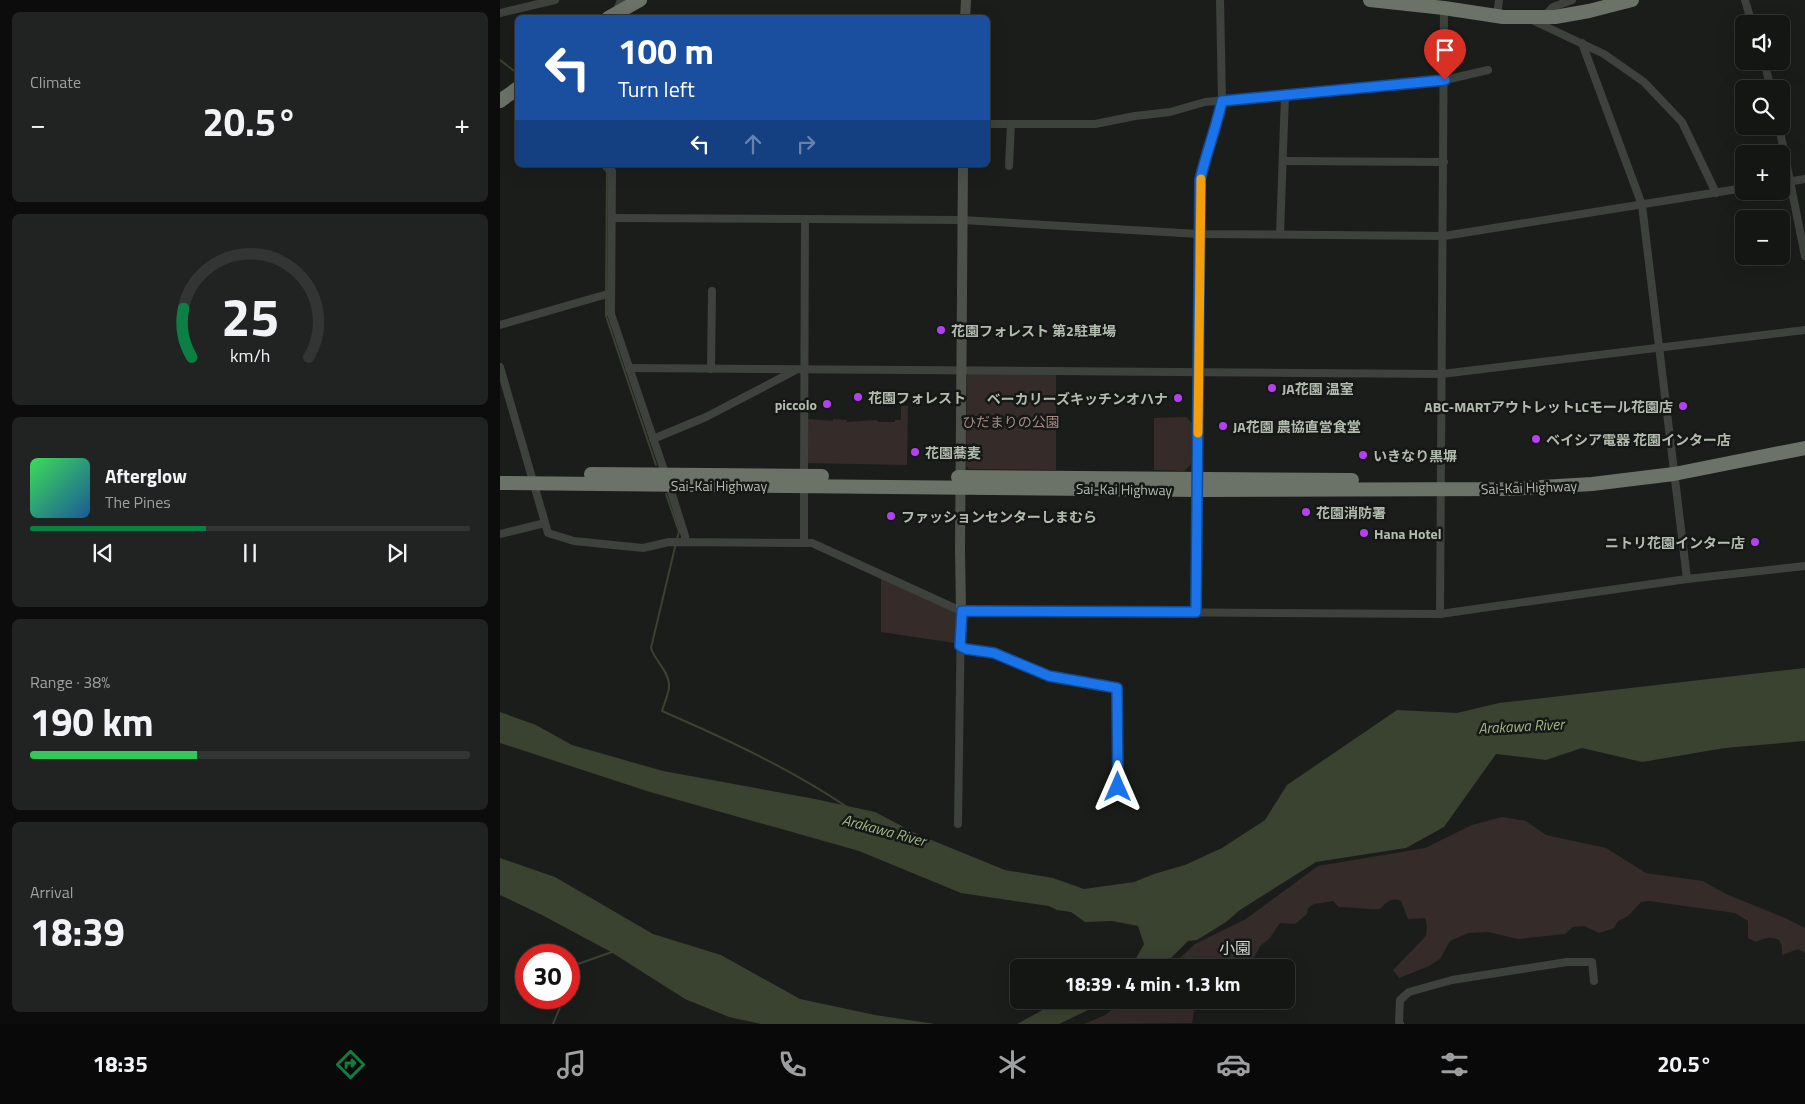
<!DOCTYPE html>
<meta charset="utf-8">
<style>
:root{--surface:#141614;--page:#212322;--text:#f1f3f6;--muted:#9d9fa0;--line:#333534;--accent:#0b8043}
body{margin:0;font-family:"Titillium Web","Noto Sans JP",sans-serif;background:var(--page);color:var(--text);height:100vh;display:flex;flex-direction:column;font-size:19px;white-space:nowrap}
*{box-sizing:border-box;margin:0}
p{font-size:16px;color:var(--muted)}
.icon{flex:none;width:28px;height:28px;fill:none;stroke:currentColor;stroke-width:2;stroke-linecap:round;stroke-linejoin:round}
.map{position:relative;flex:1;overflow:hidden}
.drawer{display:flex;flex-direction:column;gap:12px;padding:12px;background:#0b0c0b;width:500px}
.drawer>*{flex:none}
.top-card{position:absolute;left:15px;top:15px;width:475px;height:152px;border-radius:8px;box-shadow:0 5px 20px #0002,0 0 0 1px var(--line);background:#1a4fa0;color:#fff;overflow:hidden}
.tools{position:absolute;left:1235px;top:15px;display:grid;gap:10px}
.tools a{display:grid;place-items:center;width:55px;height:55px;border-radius:8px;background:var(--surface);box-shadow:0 5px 20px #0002,0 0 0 1px var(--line);font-size:25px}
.speed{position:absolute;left:15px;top:944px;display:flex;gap:10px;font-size:25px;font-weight:700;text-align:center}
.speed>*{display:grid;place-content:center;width:65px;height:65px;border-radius:50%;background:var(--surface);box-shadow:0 5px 20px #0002,0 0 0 1px var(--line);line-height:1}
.speed .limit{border:8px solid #d22;background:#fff;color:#111}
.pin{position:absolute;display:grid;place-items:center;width:42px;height:42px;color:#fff;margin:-51px -21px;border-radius:50% 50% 50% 0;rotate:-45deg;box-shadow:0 0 5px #0007}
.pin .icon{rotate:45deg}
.me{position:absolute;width:55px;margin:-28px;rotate:0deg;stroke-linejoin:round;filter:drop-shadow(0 0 4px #0008)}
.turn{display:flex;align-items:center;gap:18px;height:105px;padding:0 20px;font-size:22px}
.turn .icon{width:65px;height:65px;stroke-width:2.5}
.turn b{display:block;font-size:35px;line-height:42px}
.lanes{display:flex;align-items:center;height:48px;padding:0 20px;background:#0003;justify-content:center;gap:25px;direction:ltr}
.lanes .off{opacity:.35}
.big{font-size:38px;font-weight:700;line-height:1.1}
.drawer .widget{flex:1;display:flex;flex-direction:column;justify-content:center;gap:8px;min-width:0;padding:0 18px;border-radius:8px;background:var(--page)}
.drawer .dial{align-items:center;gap:0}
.dial svg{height:130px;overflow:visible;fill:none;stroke:var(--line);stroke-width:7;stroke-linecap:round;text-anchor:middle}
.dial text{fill:var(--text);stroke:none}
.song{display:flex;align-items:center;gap:15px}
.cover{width:60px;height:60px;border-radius:8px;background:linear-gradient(135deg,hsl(130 70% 55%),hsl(210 70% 35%))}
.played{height:5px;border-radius:2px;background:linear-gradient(90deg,var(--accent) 40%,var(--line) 40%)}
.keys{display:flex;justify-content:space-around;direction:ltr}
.heat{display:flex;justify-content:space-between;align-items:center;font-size:28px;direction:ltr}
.charge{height:8px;border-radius:4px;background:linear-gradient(90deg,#34c759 38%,var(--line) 0)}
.trip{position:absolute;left:510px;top:959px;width:285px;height:50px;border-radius:8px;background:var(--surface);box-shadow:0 5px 20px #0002,0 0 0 1px var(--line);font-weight:700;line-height:50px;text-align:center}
.tab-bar{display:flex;height:80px;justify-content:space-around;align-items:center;background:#080908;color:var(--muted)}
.tab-bar .icon{width:35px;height:35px}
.tab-bar .current{color:var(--accent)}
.tab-bar b{font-size:22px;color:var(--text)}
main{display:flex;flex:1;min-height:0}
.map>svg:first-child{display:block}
</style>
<main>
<section class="drawer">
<div class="widget"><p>Climate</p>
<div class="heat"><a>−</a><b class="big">20.5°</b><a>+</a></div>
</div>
<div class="widget dial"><svg viewBox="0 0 100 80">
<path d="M14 69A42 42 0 1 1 86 69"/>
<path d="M14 69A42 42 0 0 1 9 39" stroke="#0b8043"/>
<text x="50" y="56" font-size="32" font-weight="700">25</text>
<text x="50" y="72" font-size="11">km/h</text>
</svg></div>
<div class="widget">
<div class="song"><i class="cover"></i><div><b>Afterglow</b><p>The Pines</p></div></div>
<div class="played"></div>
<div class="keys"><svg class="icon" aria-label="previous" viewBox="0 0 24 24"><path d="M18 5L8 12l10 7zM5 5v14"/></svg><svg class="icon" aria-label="pause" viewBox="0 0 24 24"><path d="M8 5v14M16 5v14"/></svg><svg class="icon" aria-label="next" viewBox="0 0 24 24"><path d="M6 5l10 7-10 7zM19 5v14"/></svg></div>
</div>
<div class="widget"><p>Range · 38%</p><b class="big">190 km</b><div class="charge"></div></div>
<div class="widget"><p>Arrival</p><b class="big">18:39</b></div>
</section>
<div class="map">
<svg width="1305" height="1024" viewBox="0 0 1305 1024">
<rect width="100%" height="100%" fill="#1b1d1b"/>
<g fill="#352c2a">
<polygon points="469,373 554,374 556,376 556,470 469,469 466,466 467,375"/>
<polygon points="401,406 408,406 407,465 307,463 308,419 333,421 333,419 347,420 347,422 377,420 378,422 395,422 395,420 401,420"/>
<polygon points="686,417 692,423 691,464 684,471 654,470 654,418"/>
<polygon points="381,578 455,612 458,614 457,642 455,643 381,632"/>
<path d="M1002,817L1026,821L1046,835L1106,848L1146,873L1203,881L1226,894L1285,918L1305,928V953L1298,949L1282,955V946L1279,940C1271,936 1264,938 1256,942L1248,938V921L1235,913L1149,901L1141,902L1128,916L1118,921L1114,928L1099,933L1084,926L1073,927L1065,934L1018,939L988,932L968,933L950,941L940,959L929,966L899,978L893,970L926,936L927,926L925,918L908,919L901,901C891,897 887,902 880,909C866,910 853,907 839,907L833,901L814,904L808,908L807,914L795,924L780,923L769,939L761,945L752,961L735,967H670L695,944L746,919L818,866L925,848L972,825Z"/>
<polygon points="627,1000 685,1000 694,1011 692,1023 584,1024 605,1015"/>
</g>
<g fill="#3a4230">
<polygon points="1305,668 1305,741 1225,748 1142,762 1082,748 1046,760 996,754 944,827 906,848 816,862 740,910 726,922 697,940 688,941 662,967 626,967 634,962 644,944 638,926 612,921 585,922 571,912 557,910 549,906 461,893 359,851 150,792 0,743 0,712 36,725 72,745 163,771 315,799 375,812 419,835 505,870 553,878 584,889 634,882 654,874 685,865 722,848 765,820 787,785 897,710 957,713 999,703"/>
<polygon points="0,858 55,877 153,934 221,955 300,999 375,1015 435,1024 261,1024 229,1017 185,999 111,952 42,915 0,895"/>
<polygon points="561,1000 609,1000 559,1024 517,1024"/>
</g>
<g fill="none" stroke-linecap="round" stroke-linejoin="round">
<g stroke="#3a4230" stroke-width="2">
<polyline points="0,60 18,74"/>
<polyline points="101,165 107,172 106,293"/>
<polyline points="106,298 106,316 156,465"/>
<polyline points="166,494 179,532 177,539"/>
<path d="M176,543L151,648C155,661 168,670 169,684C170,692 164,703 162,711C224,738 291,769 347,807"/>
<polyline points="69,986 78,964 112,952"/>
<polyline points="53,1024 64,998"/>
</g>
<g stroke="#3d423c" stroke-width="8">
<polyline points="1245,0 1252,24"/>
<polyline points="116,12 121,0"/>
<polyline points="0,13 55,0"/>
<polyline points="997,16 999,0"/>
<polyline points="1044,17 1053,7 1072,0"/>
<polyline points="1034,21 1104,54 1144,82 1182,122 1216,193"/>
<polyline points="1082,43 1142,205 1187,579"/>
<polyline points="1264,61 1271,89"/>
<polyline points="488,124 595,124 635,116 670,112 705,102 945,80 988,70"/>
<polyline points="1279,126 1305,256"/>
<polyline points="783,161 944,162"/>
<polyline points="107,165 112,171 111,314 169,485 185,536 185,542"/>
<polyline points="509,166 511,124"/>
<polyline points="1281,183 1305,179"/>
<polyline points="112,218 462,220 699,234 944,236 1244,188"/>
<polyline points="780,234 785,95"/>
<polyline points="0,325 111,293"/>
<polyline points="0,367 48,533 74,541 143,548 169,542 312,543 461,611 940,614 1187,579 1305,566"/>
<polyline points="129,368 942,374 1305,330"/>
<polyline points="211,369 212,291"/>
<polyline points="153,439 206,417 294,371"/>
<polyline points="304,475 305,219"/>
<polyline points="0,534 45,523"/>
<polyline points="304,543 304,485"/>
<polyline points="697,612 701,180 705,162 718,121 722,101 720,0"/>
<polyline points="940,614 944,8"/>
<polyline points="460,646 466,649 494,653 549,676 617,687 618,787"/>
<polyline points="458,824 461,611"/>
<polyline points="900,1024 899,1022 900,1000 909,992 952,980 1067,962 1092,962 1094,981"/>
</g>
<g stroke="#4c524a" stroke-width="10">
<polyline points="465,18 466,0"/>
<polyline points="461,611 460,550 463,165"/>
</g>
<g stroke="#6b7368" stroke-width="14">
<polyline points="870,0 944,8 1003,17 1055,17 1089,11 1132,0"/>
<polyline points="108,18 140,0"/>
<polyline points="0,101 18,88"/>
<polyline points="91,474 322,476"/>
<polyline points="458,477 852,480"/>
<polyline points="0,483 698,490 1009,489 1092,484 1174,474 1305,448"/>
</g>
</g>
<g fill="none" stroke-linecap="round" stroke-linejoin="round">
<defs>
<path id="route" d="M618,787L617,688L549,676L494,653L466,649L460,646L462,611L696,612L700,180C706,154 716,128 722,101L945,80"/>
</defs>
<use href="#route" stroke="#114b97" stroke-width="12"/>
<use href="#route" stroke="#1a73e8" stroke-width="9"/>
<polyline stroke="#f59e0b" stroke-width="9" points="698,433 701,179"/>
</g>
<g fill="#b83ff1" stroke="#161816" stroke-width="2">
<circle cx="441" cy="330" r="5"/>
<circle cx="772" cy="388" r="5"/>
<circle cx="358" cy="397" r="5"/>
<circle cx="678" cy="398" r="5"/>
<circle cx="327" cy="404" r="5"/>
<circle cx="1183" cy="406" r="5"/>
<circle cx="723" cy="426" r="5"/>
<circle cx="1036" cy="439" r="5"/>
<circle cx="415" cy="452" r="5"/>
<circle cx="863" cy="455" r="5"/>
<circle cx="806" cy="512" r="5"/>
<circle cx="391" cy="516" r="5"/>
<circle cx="864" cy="533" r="5"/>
<circle cx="1255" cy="542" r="5"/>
</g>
<g text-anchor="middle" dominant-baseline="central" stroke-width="5" stroke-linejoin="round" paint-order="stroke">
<g font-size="14" font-weight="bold" fill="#b2bcae" stroke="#161816" text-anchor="start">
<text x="451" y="330">花園フォレスト 第2駐車場</text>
<text x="782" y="388">JA花園 温室</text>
<text x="368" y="397">花園フォレスト</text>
<text x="668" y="398" text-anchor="end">ベーカリーズキッチンオハナ</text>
<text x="317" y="404" text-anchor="end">piccolo</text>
<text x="1173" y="406" text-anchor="end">ABC-MARTアウトレットLCモール花園店</text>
<text x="733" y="426">JA花園 農協直営食堂</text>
<text x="1046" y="439">ベイシア電器 花園インター店</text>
<text x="425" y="452">花園蕎麦</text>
<text x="873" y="455">いきなり黒塀</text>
<text x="816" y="512">花園消防署</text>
<text x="401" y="516">ファッションセンターしまむら</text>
<text x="874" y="533">Hana Hotel</text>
<text x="1245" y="542" text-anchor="end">ニトリ花園インター店</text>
</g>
<g font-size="14" fill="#a78885" stroke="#161816">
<text x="511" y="421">ひだまりの公園</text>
</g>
<g font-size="14" fill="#b2bcae" stroke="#161816">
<text x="219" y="485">Sai-Kai Highway</text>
<text transform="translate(1029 487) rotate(-2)">Sai-Kai Highway</text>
<text transform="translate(624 489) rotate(1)">Sai-Kai Highway</text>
</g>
<g font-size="15" font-style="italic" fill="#9fb686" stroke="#161816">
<text transform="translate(1021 726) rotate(-3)">Arakawa River</text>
<text transform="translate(384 830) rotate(15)">Arakawa River</text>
</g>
<g font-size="16" fill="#d1d8cf" stroke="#161816">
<text x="735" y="948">小園</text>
</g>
</g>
</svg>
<div class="tools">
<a><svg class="icon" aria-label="sound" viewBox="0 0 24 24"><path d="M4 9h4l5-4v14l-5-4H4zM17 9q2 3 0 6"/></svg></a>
<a><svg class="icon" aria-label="search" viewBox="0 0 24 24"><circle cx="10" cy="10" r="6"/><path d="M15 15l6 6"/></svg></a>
<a>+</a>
<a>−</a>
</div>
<div class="speed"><div class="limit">30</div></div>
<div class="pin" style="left:945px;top:80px;background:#d93025"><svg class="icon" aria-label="arrive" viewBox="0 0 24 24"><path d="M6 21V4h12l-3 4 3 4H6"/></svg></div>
<svg class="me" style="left:618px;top:787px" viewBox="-20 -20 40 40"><path d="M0-17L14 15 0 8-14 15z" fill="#1a73e8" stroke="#fff" stroke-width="4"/></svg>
<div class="trip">18:39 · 4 min · 1.3 km</div>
<div class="top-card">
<div class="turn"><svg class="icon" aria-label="left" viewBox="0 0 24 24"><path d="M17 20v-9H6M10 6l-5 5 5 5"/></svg><div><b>100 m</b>Turn left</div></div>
<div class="lanes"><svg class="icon" aria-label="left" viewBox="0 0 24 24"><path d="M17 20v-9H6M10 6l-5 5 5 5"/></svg><svg class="icon off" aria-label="ahead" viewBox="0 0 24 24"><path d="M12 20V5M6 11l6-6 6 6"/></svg><svg class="icon off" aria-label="right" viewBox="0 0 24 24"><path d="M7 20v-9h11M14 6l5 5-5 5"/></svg></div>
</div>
</div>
</main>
<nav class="tab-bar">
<b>18:35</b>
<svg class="icon current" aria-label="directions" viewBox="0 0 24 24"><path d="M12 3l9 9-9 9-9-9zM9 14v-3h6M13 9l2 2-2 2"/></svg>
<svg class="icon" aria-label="music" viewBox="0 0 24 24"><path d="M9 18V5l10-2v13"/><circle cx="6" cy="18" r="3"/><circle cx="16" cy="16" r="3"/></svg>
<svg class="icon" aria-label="phone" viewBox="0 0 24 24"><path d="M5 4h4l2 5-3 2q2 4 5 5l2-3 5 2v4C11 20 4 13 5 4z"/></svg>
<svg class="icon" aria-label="climate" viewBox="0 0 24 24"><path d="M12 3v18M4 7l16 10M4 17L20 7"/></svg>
<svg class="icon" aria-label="car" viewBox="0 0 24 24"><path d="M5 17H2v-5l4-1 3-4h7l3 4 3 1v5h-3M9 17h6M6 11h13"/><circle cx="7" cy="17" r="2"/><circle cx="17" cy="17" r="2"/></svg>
<svg class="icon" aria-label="filters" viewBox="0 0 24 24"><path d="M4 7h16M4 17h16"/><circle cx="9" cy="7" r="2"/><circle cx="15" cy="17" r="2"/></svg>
<b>20.5°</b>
</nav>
